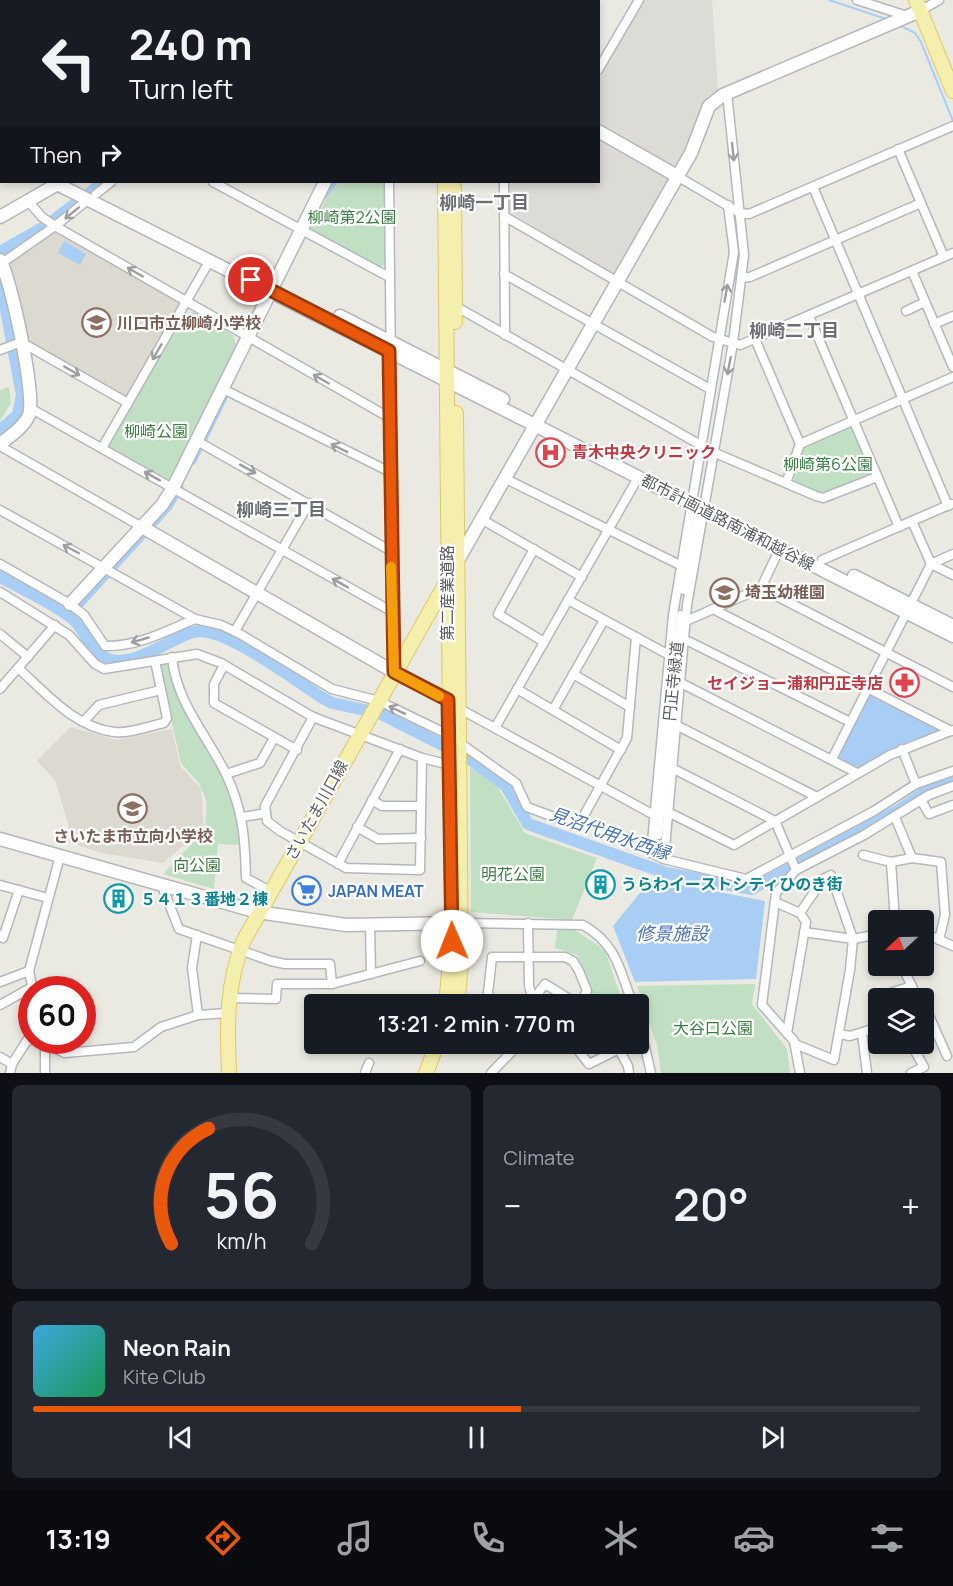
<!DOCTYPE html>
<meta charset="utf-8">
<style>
:root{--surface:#171b24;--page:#242831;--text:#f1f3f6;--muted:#9ea1a6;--line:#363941;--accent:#ea580c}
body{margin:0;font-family:Manrope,"Noto Sans JP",sans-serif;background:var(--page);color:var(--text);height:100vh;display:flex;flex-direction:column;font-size:22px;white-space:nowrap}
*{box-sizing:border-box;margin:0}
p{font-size:20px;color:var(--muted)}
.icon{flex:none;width:33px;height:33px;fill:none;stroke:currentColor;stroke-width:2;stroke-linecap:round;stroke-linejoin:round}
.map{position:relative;height:1073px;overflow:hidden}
.sheet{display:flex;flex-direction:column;gap:12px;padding:12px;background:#0d0f14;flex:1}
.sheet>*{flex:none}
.guide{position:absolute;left:0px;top:0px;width:600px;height:183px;box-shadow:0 3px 9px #0003;background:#171b24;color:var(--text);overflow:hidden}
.needle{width:39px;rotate:248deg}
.tools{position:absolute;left:868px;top:910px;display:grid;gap:12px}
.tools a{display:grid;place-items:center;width:66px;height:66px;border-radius:6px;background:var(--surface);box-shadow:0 3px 9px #0003;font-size:30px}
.speed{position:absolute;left:18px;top:976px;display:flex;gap:12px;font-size:30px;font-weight:700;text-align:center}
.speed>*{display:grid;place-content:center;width:78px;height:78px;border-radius:50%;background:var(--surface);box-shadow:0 3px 9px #0003;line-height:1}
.speed .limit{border:9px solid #d22;background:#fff;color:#111}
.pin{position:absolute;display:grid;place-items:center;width:51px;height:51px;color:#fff;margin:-26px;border:3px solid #fff;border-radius:50%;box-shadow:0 2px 6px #0007}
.me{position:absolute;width:66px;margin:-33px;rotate:359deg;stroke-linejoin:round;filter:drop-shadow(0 0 4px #0008)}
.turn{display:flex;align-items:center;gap:21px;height:126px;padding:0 30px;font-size:27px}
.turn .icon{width:78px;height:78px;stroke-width:2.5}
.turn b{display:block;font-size:42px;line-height:51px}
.then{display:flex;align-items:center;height:57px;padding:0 30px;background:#0003;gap:12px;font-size:22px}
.big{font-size:45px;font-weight:600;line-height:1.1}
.sheet .tile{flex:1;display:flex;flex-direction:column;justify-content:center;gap:9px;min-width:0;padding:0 21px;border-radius:9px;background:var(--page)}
.sheet .dial{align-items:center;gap:0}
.dial svg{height:156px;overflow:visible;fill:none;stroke:var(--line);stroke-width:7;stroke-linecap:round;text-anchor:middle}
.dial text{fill:var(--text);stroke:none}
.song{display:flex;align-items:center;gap:18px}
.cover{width:72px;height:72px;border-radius:9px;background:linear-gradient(135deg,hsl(200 70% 55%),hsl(150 70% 35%))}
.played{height:6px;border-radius:3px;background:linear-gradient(90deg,var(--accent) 55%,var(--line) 55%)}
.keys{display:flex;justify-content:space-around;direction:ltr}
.heat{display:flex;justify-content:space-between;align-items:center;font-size:33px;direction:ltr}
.sheet .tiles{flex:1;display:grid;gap:12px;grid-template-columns:1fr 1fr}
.tile:last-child{grid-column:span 2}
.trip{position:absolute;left:304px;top:994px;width:345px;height:60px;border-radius:6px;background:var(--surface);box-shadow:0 3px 9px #0003;font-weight:600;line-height:60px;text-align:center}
.tabs{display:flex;height:96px;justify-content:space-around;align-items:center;background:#090b0e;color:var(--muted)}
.tabs .icon{width:42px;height:42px}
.tabs .current{color:var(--accent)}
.tabs b{font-size:27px;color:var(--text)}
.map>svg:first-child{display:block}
</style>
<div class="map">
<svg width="953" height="1073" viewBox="0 0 953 1073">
<rect width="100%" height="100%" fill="#ebeae2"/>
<g fill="#dddbd6">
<polygon points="643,0 712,0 718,90 707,97 702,106 703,111 691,142 677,167 673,168 599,126 599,78"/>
<polygon points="599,136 668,175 668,181 618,273 612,274 509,211 509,182 598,182"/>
</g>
<g fill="#dbd9d0">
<polygon points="55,231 177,299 179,305 129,394 123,396 26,340 10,261"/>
<polygon points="71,727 116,740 172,729 180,766 201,789 204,828 163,863 101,853 63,840 69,827 55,780 37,761"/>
</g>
<g fill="#c1e0c3">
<polygon points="340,182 386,182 386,265 377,267 309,231 329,193"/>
<polygon points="194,312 233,335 236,345 173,480 168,481 109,448 108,443 184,314"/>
<polygon points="9,387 11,403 0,421 0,390"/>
<polygon points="851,426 872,471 870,475 822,495 793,482 803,447"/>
<polygon points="167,662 178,699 197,727 237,806 244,845 218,844 214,889 163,874 205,830 207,802 199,783 181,763 159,666"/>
<polygon points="470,767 497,786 525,833 597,858 572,920 471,912"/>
<polygon points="573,929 605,950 621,998 596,1005 577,955 555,948 557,930"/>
<polygon points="755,984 752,1004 787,1049 790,1073 661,1073 657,1045 637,986"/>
</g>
<g fill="#a8cef5">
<polygon points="64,241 86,254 80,265 58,253"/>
<polygon points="871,692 942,728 942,732 900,746 861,768 838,759 868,694"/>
<polygon points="651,879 765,901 756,979 635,982 613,926"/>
</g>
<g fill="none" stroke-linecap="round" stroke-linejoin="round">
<g stroke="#a8cef5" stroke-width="2">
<polyline points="829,0 889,20"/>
<polyline points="0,7 2,7"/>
<polyline points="899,25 915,33 921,42 953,121"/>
</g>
<g stroke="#a8cef5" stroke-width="7">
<polyline points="521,2 522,0"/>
<polyline points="324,195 334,182"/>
<polyline points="193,461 224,398"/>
<polyline points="79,606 169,507 180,487"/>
</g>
<g stroke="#a8cef5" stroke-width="12">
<polyline points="340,2 342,0"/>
<polyline points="0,252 46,226 104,182"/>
<polyline points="0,278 22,395 18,415 0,430"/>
<path d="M0,577C20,588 59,606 75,621C86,632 92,653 107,659C137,670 177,631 201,631C231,632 295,680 321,697L332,703L379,713L470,759L506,786L528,824L666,873L752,889L899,810L924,793L953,781"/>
</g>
<defs>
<g id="street">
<polyline points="27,0 28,2"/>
<polyline points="73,0 74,2"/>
<polyline points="120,0 121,2"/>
<polyline points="220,0 221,2"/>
<polyline points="857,0 907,16"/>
<polyline points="10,2 14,0"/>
<polyline points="37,2 40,0"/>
<polyline points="239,2 241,0"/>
<polyline points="349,2 351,0"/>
<polyline points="503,2 503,0"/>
<polyline points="512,2 514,0"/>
<polyline points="0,3 2,3"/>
<polyline points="920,11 939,0"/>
<polyline points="0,16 2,18"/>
<polyline points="0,68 2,67"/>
<polyline points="598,70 639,0"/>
<polyline points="0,84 2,86"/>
<polyline points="898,149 944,257"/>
<polyline points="677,176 740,213 749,214 953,126"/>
<polyline points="213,182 389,277"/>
<polyline points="389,182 394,672 448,700"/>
<polyline points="504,182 505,335"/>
<polyline points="813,187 948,506"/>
<polyline points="96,194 111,182"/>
<polyline points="28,201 42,217 55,226 89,199"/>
<polyline points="728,205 734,252 673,615 651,853 664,859 746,879 750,877 874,811 916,784 902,749"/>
<polyline points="504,216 713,337 740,345 953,253"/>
<polyline points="2,263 55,226 390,418"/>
<polyline points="912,271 953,367"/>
<polyline points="504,274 710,389"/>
<polyline points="741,278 750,277 921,203"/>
<polyline points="455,306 713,452 816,496 823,498 877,477"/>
<polyline points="906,311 925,302"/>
<polyline points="809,316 899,527"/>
<polyline points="934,324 953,316"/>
<polyline points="755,339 800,444"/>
<polyline points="0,350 21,342 128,403"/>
<polyline points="221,388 392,473"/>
<polyline points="30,408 391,611"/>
<polyline points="197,441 391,551"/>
<polyline points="0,446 142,527"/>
<polyline points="102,448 210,260"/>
<polyline points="504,478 682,566"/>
<polyline points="786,483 800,444 953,377"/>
<polyline points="0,510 195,619 221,625 240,634 332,689 379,701 449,735"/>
<polyline points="481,519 582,577"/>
<polyline points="534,549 498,614 544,642"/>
<polyline points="822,560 951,504"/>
<path d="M0,564L70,604L84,615L105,646C137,647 166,631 195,619"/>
<polyline points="931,564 953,575"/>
<polyline points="931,564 953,554"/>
<polyline points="761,588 953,687"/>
<polyline points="684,590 699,508"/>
<polyline points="0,592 69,635 95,664 104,669 197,654 221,663 313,717 422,758 450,765"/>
<polyline points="568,600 669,655"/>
<polyline points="713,609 951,731"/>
<polyline points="686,621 761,588 780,548"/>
<polyline points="235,631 309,503"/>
<polyline points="0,634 28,657"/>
<polyline points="686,640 850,722"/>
<path d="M172,657C176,702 207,735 226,774C243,810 245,838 246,878L270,891"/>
<polyline points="224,665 214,684 214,703 297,750"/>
<path d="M18,668C46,693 74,727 114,732C129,734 149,726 164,723L167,718L155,661"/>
<polyline points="573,674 630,707"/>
<polyline points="681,683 857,773"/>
<polyline points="0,689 55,625"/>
<polyline points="517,689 621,750"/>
<polyline points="460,709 654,815"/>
<polyline points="553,710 604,620"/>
<polyline points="313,717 265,806 267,821 280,831 346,868 420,870 422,758"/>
<polyline points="84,721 99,705 161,690"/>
<polyline points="676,725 817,797"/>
<polyline points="495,728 639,476"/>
<polyline points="460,743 516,783 527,807 578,826 627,738 636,637"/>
<polyline points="832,759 931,564 912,521"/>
<polyline points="672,768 775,821 796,870 776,893 762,1005 794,1041 800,1073"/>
<polyline points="226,774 260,763 274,738"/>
<polyline points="916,784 953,771"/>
<polyline points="372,800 382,806 421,806"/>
<polyline points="921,800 929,814 953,805"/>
<polyline points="668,812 734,845 890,755 953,730"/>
<polyline points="243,817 266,813"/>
<polyline points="895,817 912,858"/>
<polyline points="357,827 378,839 421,838"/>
<polyline points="658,835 681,615"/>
<polyline points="863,855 891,862 912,858 941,862 945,915 939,940"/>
<polyline points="664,859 687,605 733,343 744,255 727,93"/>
<polyline points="891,862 895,921"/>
<polyline points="338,864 400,749"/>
<polyline points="796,870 864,835 929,795 953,786"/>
<polyline points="0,885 48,898"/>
<polyline points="162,886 179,929 271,961 285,964 330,964 332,984"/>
<polyline points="775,902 800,913 806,922 787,1033"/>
<path d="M461,923L583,925C617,944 620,971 633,1005"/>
<polyline points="528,923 529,986 533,999"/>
<polyline points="370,925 371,974"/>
<polyline points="804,932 853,939 879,934"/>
<polyline points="924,933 953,946"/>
<polyline points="0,935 3,938 19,890"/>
<polyline points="197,935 192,968 198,1015"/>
<polyline points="902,966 918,999"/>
<polyline points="0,982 29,971"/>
<polyline points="33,990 29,971 60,856"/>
<polyline points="228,998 276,999 277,984 332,984 420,961"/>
<polyline points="892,999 890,993 912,986"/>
<polyline points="0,1005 32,987"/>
<polyline points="493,1005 488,993 492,957 565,957 573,961 579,971 587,991 579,1005 545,984 529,1005"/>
<polyline points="924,1012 927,1011 947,1056"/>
<polyline points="639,1022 651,1073"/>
<polyline points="862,1033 867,1073"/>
<polyline points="840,1034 850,1036 879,1027"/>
<polyline points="39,1041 65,1053 134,1047 161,1027 198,1015 228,1013"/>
<polyline points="45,1041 45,1073"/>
<polyline points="573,1044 589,1064 619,1049"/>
<polyline points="616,1044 628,1066 629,1073"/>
<polyline points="795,1044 834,1060 850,970 853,939 831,875 823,879 800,913"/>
<polyline points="0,1057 12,1064"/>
<polyline points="10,1073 12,1064 28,1039 32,1040"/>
<polyline points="365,1073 369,1063"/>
<polyline points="491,1073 519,1044"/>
<polyline points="911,1073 924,1067 911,1044"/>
</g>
<g id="secondary">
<polyline points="171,0 172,2"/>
<polyline points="322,2 324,0"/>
<polyline points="598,131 677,176"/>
<polyline points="0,141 2,142"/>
<polyline points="0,150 2,151"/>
<polyline points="53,182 953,636"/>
<polyline points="0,217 61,182"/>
<path d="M0,260C11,279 36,396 29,415C24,427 10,436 0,444"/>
<polyline points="340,316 503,399"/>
<polyline points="142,527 394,672"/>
<polyline points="457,562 691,153 709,106 723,95 920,11"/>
<polyline points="854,576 953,626"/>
<polyline points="70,604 162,505 173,488 325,182"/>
<polyline points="0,839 258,912 346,925 461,923"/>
</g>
<g id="primary">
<polyline points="444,0 444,2"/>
<polyline points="916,0 953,91"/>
<polyline points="454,2 454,0"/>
<polyline points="445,182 452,941 446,1005"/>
<polyline points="454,188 455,322"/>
<polyline points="456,413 461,964 457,1005"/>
<path d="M229,1073C227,1027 226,983 244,940L446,583"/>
<polyline points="426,1073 437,1044"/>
</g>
</defs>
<use href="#street" stroke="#b4b7bb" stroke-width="11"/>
<use href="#secondary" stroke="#b3b6bb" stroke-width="15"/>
<use href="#primary" stroke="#e0c766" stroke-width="16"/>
<use href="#street" stroke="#fff" stroke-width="8"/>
<use href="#secondary" stroke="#fff" stroke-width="12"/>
<use href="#primary" stroke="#f5efad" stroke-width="14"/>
</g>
<defs><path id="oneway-shaft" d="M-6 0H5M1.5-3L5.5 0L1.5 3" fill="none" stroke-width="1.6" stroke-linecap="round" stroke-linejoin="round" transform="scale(1.5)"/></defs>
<g stroke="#9c9ea0">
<use href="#oneway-shaft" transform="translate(733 152) rotate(84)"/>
<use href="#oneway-shaft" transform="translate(72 213) rotate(141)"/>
<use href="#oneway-shaft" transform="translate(135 272) rotate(-150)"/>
<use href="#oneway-shaft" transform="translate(726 293) rotate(-80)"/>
<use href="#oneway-shaft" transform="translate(157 352) rotate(120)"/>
<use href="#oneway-shaft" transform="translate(729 366) rotate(101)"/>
<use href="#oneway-shaft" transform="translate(72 371) rotate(30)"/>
<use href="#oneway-shaft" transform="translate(321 379) rotate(-150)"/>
<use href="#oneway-shaft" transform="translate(339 448) rotate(-154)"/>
<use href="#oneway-shaft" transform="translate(248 469) rotate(29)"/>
<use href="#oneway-shaft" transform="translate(152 476) rotate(-151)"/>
<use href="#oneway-shaft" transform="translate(71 549) rotate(-152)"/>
<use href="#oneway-shaft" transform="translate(340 583) rotate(-151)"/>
<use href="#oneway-shaft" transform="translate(140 640) rotate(164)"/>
<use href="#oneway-shaft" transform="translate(397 710) rotate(-154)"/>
</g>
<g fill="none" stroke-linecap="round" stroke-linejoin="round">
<defs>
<polyline id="route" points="251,280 389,351 394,672 448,700 452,941"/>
</defs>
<use href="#route" stroke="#983908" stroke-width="15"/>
<use href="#route" stroke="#ea580c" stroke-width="10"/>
<polyline stroke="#f59e0b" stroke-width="10" points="391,567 394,672 439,696"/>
</g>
<defs>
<symbol id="school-ring" viewBox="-11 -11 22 22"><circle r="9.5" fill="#fff" stroke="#8d6e63" stroke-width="1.5"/><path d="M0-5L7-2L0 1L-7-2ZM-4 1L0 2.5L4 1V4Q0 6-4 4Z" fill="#8d6e63"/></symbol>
<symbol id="hospital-ring" viewBox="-11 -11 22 22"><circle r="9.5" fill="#fff" stroke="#e0444e" stroke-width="1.5"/><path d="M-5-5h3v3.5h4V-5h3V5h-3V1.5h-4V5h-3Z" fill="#e0444e"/></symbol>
<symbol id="pharmacy-ring" viewBox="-11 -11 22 22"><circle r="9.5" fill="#fff" stroke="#e0444e" stroke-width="1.5"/><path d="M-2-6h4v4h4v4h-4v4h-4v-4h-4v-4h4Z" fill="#e0444e"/></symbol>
<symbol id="building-ring" viewBox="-11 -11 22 22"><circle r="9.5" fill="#fff" stroke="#0f9aa8" stroke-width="1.5"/><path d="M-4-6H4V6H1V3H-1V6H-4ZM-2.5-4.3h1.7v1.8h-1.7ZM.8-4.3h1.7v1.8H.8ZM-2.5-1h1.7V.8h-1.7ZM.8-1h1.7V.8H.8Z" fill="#0f9aa8"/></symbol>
<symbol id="supermarket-ring" viewBox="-11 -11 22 22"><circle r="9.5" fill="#fff" stroke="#3f7fe0" stroke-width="1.5"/><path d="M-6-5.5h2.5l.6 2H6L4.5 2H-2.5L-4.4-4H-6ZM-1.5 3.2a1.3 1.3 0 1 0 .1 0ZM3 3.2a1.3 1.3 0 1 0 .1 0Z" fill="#3f7fe0"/></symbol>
</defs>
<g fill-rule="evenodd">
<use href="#school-ring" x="80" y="306" width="33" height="33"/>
<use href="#hospital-ring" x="534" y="436" width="33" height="33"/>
<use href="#school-ring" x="708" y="576" width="33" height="33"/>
<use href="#pharmacy-ring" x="888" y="666" width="33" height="33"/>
<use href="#school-ring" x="116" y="792" width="33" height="33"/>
<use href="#building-ring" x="584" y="868" width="33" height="33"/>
<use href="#supermarket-ring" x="290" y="874" width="33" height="33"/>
<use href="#building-ring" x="102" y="882" width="33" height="33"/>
</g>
<g text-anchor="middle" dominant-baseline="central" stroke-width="4.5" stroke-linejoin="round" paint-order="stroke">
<g font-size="16" fill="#3d7d45" stroke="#fff">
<text x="352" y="217">柳崎第2公園</text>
<text x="156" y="431">柳崎公園</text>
<text x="828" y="464">柳崎第6公園</text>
<text x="197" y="865">向公園</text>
<text x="513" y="874">明花公園</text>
<text x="713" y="1028">大谷口公園</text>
</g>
<g font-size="16" font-weight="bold" fill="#785e54" stroke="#fff" text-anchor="start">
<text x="117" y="323">川口市立柳崎小学校</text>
<text x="745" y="592">埼玉幼稚園</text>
<text x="133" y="836" text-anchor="middle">さいたま市立向小学校</text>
</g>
<g font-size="16" font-weight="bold" fill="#be3a42" stroke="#fff" text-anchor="start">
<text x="572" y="452">青木中央クリニック</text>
<text x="883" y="683" text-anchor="end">セイジョー浦和円正寺店</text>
</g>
<g font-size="16" fill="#5a5d61" stroke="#fff">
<text transform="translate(728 522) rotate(27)">都市計画道路南浦和越谷線</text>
<text transform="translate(447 593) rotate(-90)">第二産業道路</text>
<text transform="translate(673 681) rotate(-84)">円正寺緑道</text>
<text transform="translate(316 810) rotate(-61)">さいたま川口線</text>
</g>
<g font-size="16" font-weight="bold" fill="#0d838f" stroke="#fff" text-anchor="start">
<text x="621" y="884">うらわイーストシティひのき街</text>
<text x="140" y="899">５４１３番地２棟</text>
</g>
<g font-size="16" font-weight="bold" fill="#366cbe" stroke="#fff" text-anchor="start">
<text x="328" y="891">JAPAN MEAT</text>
</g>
<g font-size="18" font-weight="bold" fill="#6b6e73" stroke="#fff">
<text x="484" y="202">柳崎一丁目</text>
<text x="794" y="330">柳崎二丁目</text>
<text x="281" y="509">柳崎三丁目</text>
</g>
<g font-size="18" font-style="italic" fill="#4c73ac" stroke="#fff">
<text transform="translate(610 833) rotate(19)">見沼代用水西縁</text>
<text x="672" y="933">修景施設</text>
</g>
</g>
</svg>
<div class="tools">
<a><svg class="needle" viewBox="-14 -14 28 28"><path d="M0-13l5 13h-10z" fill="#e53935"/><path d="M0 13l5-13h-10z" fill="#9ea1a6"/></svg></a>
<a><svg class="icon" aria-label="layers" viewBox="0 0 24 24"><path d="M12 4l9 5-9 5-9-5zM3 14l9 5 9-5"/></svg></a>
</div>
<div class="speed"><div class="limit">60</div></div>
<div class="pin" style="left:251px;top:280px;background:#d93025"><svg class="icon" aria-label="arrive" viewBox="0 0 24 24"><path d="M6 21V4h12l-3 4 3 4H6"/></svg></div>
<svg class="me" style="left:452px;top:941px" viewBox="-20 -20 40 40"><circle r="19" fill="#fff"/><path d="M0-13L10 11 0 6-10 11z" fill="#ea580c"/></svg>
<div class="trip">13:21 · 2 min · 770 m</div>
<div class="guide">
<div class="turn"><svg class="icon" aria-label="left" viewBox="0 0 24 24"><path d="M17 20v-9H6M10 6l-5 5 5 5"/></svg><div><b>240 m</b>Turn left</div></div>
<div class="then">Then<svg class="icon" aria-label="right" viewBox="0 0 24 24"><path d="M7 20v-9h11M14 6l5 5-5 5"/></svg></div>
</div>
</div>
<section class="sheet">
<div class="tiles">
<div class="tile dial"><svg viewBox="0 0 100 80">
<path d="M14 69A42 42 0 1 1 86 69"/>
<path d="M14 69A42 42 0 0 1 33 10" stroke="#ea580c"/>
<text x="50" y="56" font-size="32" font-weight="700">56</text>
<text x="50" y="72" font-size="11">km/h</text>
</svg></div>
<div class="tile"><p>Climate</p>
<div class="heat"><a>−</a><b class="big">20°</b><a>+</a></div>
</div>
<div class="tile">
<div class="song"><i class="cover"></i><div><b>Neon Rain</b><p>Kite Club</p></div></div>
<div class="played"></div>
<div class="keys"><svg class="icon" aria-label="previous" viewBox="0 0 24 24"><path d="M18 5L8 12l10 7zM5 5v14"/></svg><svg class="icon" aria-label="pause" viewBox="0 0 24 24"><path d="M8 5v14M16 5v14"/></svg><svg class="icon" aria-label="next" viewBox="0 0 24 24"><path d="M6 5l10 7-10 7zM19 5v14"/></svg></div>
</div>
</div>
</section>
<nav class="tabs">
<b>13:19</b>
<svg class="icon current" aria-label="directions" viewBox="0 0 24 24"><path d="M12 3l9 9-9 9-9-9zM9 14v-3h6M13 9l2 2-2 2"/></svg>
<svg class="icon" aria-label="music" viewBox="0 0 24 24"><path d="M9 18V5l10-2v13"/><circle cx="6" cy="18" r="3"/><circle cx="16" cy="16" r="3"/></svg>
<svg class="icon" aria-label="phone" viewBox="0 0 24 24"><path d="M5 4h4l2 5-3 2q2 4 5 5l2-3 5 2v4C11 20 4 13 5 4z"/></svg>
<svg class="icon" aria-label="climate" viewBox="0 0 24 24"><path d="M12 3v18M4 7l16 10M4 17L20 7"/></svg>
<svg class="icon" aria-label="car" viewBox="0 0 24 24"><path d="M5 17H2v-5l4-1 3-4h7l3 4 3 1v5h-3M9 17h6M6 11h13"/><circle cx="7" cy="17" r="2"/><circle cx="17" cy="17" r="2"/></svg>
<svg class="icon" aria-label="filters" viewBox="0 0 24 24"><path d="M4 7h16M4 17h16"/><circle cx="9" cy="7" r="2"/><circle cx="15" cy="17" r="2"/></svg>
</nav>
